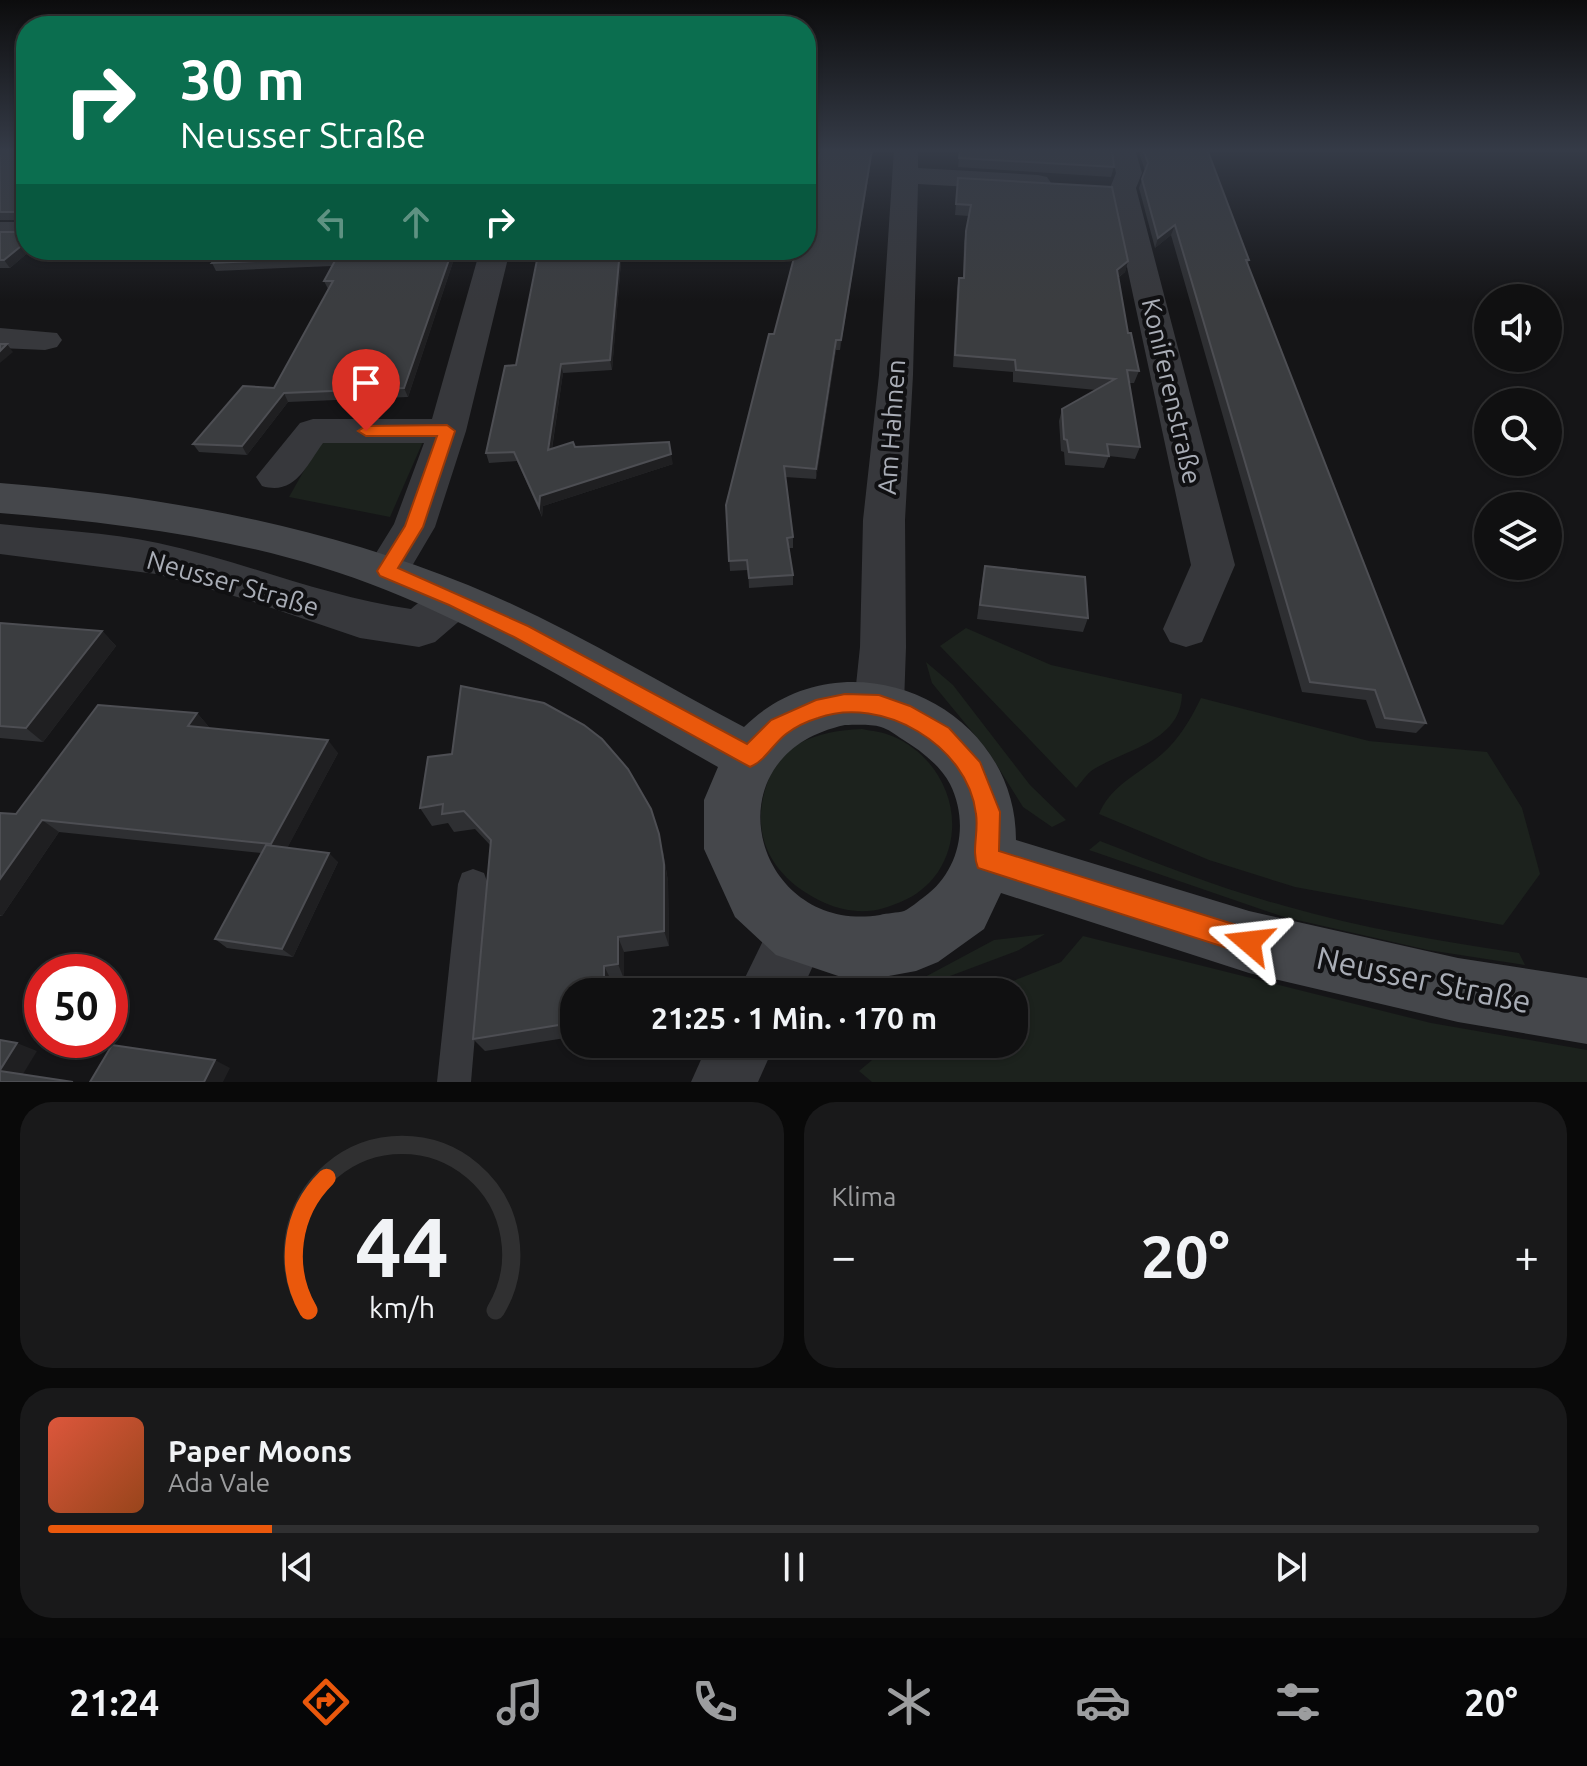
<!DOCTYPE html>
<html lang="de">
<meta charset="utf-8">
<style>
:root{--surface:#101011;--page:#19191a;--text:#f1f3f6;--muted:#9c9d9f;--line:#303031;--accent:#ea580c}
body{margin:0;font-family:Ubuntu,sans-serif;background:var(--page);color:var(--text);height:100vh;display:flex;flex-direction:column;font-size:30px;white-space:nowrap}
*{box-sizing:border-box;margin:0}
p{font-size:26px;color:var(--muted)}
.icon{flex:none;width:44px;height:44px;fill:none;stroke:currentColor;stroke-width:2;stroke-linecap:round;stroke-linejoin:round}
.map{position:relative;height:1082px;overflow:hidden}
.details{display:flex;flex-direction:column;gap:20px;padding:20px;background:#090909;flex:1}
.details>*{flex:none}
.top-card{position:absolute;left:16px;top:16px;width:800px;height:244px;border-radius:32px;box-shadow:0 2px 6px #0004,0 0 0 2px var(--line);background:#0b6e4f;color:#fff;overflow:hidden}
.controls{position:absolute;left:1474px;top:284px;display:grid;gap:16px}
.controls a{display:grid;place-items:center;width:88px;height:88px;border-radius:50%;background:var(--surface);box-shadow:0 2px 6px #0004,0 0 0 2px var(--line);font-size:40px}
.speed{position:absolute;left:24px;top:954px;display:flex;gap:16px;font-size:40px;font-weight:700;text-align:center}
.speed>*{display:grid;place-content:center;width:104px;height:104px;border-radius:50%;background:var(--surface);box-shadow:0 2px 6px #0004,0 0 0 2px var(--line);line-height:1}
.speed .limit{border:12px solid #d22;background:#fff;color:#111}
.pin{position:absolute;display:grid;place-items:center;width:68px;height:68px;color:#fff;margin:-82px -34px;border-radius:50% 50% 50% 0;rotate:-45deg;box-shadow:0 0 8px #0007}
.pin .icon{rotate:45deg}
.me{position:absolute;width:88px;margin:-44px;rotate:287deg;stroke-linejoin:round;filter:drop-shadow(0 0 6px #0008)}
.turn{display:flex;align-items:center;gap:28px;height:168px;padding:0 32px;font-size:36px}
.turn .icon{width:104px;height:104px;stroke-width:2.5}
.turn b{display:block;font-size:56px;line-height:68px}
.lanes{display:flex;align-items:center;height:76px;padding:0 32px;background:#0003;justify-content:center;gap:40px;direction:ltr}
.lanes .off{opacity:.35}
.big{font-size:60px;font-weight:700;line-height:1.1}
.details .card{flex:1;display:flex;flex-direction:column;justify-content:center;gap:12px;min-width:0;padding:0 28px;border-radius:32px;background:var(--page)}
.details .dial{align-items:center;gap:0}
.dial svg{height:208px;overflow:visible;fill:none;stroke:var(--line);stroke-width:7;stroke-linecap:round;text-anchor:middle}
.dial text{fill:var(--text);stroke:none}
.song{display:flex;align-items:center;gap:24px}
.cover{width:96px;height:96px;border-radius:12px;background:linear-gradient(135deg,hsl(10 70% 55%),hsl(20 70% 35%))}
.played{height:8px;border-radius:4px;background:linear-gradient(90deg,var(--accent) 15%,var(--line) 15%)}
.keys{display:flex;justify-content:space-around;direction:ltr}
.heat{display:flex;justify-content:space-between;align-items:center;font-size:44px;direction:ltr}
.details .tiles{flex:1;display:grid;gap:20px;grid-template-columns:1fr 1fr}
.card:last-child{grid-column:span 2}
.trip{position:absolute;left:560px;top:978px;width:468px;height:80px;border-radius:32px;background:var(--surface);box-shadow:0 2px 6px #0004,0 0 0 2px var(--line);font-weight:700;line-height:80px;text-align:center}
.tabs{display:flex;height:128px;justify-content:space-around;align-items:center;background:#060607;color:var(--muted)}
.tabs .icon{width:56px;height:56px}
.tabs .on{color:var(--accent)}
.tabs b{font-size:36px;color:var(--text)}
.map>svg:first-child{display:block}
</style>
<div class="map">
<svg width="1587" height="1082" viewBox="0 0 1587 1082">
<rect width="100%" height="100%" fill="#151517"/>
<g fill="#1c221d">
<polygon points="425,437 390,517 289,497 322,439"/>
<path d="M966,628L1051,665L1182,694C1181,741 1127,749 1094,769C1087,773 1082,782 1076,788L940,646Z"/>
<polygon points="926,662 953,685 1030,785 1066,820 1052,827 1023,807 988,751 932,683"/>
<path d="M1201,698L1369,741L1487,752L1522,808L1540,874L1503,925L1295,887L1209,860L1099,814C1111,785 1139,774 1162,754C1179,739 1191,719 1201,698Z"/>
<path d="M862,729C872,731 883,732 892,736C945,758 970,823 938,872C924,892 907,901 884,908C865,914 843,911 825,903C774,880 747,837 768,781C773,768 786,751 798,744C819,733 839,730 862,729Z"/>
<path d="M1100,841C1161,865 1222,889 1285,906C1361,928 1440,941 1519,953L1525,965L1428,950L1284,917L1089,850Z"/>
<polygon points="1045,934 1019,950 926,985 915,992 884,992 910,985 994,940"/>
<polygon points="1083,936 1431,1023 1587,1050 1587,1082 872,1082 859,1071 891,1044 1014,1044 1014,992 985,992 1061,962"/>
</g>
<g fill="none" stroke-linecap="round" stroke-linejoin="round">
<polygon fill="#37383c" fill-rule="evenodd" points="473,869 484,873 488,884 471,1082 437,1082 458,884 462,873"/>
<g fill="#37383c" fill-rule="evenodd">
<polygon points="894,149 918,149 918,168 1038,175 1047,177 1051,183 1047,189 1038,191 918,184 913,375 905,520 906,647 904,704 896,719 879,725 862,719 854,704 860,647 863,520 879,375"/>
<polygon points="1111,149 1135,149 1142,173 1136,188 1235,565 1202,642 1186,647 1170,642 1163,629 1191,565 1110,188 1116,173"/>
<rect x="0" y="222" width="26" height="16"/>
<path d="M480,250H510L466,431L435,527L402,583L387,587L372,583L365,571L394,524L424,443H323C306,466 295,496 262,486L256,477L300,423L313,419H432Z"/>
<polygon points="0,328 57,333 62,340 57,347 45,350 0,348"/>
<path d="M0,524C52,530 107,532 158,543C243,561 324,597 411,609C431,593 444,578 471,587L477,599L471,611L435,642L419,647L360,638L248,600L156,574L0,554Z"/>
<polygon points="798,903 819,912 828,933 801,992 738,992 777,912"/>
<polygon points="708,1044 775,1044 758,1082 691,1082"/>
</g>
<path fill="#45474b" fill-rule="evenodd" d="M0,483C161,496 317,524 468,585C564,624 652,679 744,727C843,629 1016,702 1016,840L1249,911L1458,958L1587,978V1044L1458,1022L1249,973L1001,893L984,929L938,962L916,971L856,982L776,955L735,917L704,849V800L718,767C609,706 503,637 386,590C264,541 131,524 0,513ZM845,725C856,725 871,724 881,727C888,729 896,735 902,739C920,750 940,765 950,784C970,824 959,872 924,897C918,901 911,908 904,911C897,913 887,913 880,915C754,935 705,755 845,725Z"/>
</g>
<g fill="#2e2f32">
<polygon points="26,149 26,250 31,250 10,268 0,268 0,232 23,232 23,220 0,220 0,152"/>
<polygon points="821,149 873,149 840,350 836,350 816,479 785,477 793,537 793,548 789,548 793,575 793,585 749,588 748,570 730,571 726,505 774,334"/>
<polygon points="960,149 1114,167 1111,177 958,167"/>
<polygon points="1138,149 1207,149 1249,260 1248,264 1426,723 1416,733 1376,728 1366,700 1302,692 1171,235 1155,248 1139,188 1145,171"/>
<polygon points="958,178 1128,261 1125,272 1118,278 1128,333 1139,371 1134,383 1129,383 1140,447 1135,459 1109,456 1104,468 1065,465 1064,452 1061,451 1059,421 1062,409 1096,390 1013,382 1013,372 953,367 957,289 959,278 963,278 964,242 969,216 955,215"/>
<polygon points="224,250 454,250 453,254 454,259 408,397 288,402 247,455 199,452 193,444 274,388 328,289 324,281 332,266 216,271 212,263"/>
<polygon points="539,250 622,250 612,370 563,373 552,449 575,447 673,464 543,506 542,517 517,461 489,463 486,453 516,365"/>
<polygon points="985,566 1088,618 1083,632 977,619 982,581"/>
<polygon points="0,623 102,631 116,646 43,742 0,738"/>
<polygon points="197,713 209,727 208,728 338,753 287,848 338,862 293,957 227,948 215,939 261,853 59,832 2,916 0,916 0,813 16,814"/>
<polygon points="428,757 663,851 668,881 669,946 624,952 624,979 611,980 611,992 574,992 574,1044 612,1044 612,1047 574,1054 565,1041 565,1038 485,1051 473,1039 491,846 475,829 454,832 448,823 432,826 420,808"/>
</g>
<g fill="#1f1f21">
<polygon points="872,149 873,149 840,350 841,340"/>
<polygon points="1175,225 1171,235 1155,248 1158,238"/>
<polygon points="26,242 26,250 31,250 10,268 4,260"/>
<polygon points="449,250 454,250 453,254 454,259 408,397 404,388"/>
<polygon points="620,250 622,250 612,370 610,360"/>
<polygon points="1128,261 1125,272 1113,281 1117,270"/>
<polygon points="836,340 836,350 816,479 816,469"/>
<polygon points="7,344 13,352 0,363 0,351"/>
<polygon points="561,364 563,373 550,460 548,450"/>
<polygon points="284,393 288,402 247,455 242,446"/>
<polygon points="671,454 673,464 543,506 542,517 539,507 540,496"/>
<polygon points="102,631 116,646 43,742 26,728"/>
<polygon points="197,713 209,727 201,739 188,726"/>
<polygon points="328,740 338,753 283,856 271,844"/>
<polygon points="42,820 59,832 2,916 0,915 0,879"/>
<polygon points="659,834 668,881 669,946 664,931"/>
<polygon points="329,853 338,862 293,957 282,949"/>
<polygon points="618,937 624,952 624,979 618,964"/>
<polygon points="604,966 611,980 611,992 604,992"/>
<polygon points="17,1043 37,1051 20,1079 0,1071"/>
<polygon points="215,1060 230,1068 223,1082 204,1082"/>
</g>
<g fill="#3b3d40" stroke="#4d4e53" stroke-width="2">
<polygon points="3,149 26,149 26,242 4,260 0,260 0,232 23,232 23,212 0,212 0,152"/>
<polygon points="821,149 872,149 841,340 836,340 816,469 784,466 793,537 787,538 793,575 749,578 747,560 729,561 726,505 769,334 774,334 796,250 806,250 806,209"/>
<polygon points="960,149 1112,149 1114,167 959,158"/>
<polygon points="1143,149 1207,149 1249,260 1246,260 1426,723 1385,718 1375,690 1310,682 1175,225 1158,238 1142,179 1148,163"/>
<polygon points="958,178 1112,187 1128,261 1117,270 1128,333 1131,333 1139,371 1127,370 1140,447 1107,444 1109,456 1069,452 1067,440 1064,439 1062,409 1115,379 1016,370 1015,360 955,355 959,278 964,278 966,231 971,205 956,204"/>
<polygon points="224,250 449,250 448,251 452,251 404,388 284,393 242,446 193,444 243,386 274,388 333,281 324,281 337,257 212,263"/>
<polygon points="539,250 620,250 610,360 561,364 548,450 573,442 575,447 669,442 671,454 540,496 539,507 514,452 486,453 505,366 516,365"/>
<polygon points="0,344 7,344 0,351"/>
<polygon points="985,566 1085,577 1088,618 980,605"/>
<polygon points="0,623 102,631 26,728 0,726"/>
<polygon points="461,686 544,703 584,725 602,739 628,769 651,809 659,834 664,864 664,931 618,937 618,964 604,966 604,992 574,992 574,1040 565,1041 565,1024 473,1039 491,840 464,811 442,814 443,804 420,808 428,757 452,754"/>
<polygon points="98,705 197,713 188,726 328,740 271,844 42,820 0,879 0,813 16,814"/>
<polygon points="266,845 329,853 282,949 215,939"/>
<polygon points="0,1040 17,1043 0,1070"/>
<polygon points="112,1045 215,1060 204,1082 90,1082"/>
<polygon points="0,1071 73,1082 0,1082"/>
</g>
<linearGradient id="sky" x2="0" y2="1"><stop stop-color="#0c0c0d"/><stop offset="0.5" stop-color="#353b47"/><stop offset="1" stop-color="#353b47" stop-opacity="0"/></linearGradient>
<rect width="1587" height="301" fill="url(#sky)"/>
<path fill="#ea580c" stroke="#983908" stroke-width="2" d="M447,425L455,431L423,527L398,568L528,626L747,744L771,720L816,700L845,694L879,695L910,706L949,728L980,762L1000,812L999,851L1249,929L1259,932L1262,942L1259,951L1249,955L978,868C971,851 979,832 976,814C968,745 882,695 818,718C808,721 794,728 786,734C773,744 765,761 750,767L514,637L449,605L380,576L377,571L405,526L437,436H366L358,431L366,426Z"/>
<g text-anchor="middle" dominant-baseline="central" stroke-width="8" stroke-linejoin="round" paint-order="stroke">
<g font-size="26" fill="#a9adb6" stroke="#101012">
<text transform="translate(1172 391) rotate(77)">Koniferenstraße</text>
<text transform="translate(891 427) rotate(-86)">Am Hahnen</text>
<text transform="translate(233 583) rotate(16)">Neusser Straße</text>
</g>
<g font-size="32" fill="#a9adb6" stroke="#101012">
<text transform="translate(1424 979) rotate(12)">Neusser Straße</text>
</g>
</g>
</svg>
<div class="controls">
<a><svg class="icon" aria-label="sound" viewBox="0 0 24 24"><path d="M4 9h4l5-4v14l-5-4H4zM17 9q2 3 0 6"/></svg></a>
<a><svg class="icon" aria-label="search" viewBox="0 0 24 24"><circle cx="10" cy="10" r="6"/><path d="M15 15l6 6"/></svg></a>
<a><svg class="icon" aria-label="layers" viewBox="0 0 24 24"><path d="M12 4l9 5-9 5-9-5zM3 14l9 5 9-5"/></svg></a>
</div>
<div class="speed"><div class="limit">50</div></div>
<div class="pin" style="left:366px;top:431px;background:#d93025"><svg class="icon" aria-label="arrive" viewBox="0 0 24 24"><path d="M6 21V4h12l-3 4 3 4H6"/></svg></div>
<svg class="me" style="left:1249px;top:942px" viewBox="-20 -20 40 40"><path d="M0-17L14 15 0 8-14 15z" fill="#ea580c" stroke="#fff" stroke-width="4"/></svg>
<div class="trip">21:25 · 1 Min. · 170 m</div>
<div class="top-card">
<div class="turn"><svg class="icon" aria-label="right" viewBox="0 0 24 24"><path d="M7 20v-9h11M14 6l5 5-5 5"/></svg><div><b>30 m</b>Neusser Straße</div></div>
<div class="lanes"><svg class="icon off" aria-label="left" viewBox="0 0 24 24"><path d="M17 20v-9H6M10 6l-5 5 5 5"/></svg><svg class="icon off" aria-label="ahead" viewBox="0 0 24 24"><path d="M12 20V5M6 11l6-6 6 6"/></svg><svg class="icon" aria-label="right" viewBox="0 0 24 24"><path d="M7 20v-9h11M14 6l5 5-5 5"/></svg></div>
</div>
</div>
<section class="details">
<div class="tiles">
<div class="card dial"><svg viewBox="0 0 100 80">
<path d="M14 69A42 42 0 1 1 86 69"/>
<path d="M14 69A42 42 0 0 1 21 18" stroke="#ea580c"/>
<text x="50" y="56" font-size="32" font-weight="700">44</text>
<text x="50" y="72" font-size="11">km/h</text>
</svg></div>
<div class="card"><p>Klima</p>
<div class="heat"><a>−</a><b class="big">20°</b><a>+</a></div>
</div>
<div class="card">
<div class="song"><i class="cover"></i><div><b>Paper Moons</b><p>Ada Vale</p></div></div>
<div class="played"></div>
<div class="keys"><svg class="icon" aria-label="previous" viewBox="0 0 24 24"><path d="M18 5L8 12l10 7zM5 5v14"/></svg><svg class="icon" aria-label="pause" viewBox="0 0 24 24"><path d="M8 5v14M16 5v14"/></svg><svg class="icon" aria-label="next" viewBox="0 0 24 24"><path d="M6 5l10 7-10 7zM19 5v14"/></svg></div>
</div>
</div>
</section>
<nav class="tabs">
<b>21:24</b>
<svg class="icon on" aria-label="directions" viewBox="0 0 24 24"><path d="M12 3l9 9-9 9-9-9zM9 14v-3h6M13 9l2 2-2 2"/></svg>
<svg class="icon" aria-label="music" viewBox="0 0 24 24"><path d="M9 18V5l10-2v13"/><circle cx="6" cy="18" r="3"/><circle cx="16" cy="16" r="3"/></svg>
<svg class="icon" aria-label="phone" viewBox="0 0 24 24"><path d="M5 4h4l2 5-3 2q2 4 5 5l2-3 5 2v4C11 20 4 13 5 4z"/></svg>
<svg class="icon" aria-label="climate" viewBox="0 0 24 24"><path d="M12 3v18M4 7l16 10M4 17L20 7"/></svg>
<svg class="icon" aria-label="car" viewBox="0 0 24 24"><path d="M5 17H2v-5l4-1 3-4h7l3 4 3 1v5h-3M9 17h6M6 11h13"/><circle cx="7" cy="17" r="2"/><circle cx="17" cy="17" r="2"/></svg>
<svg class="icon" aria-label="filters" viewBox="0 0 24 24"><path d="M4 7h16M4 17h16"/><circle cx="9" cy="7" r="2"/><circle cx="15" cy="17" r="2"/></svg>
<b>20°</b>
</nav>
